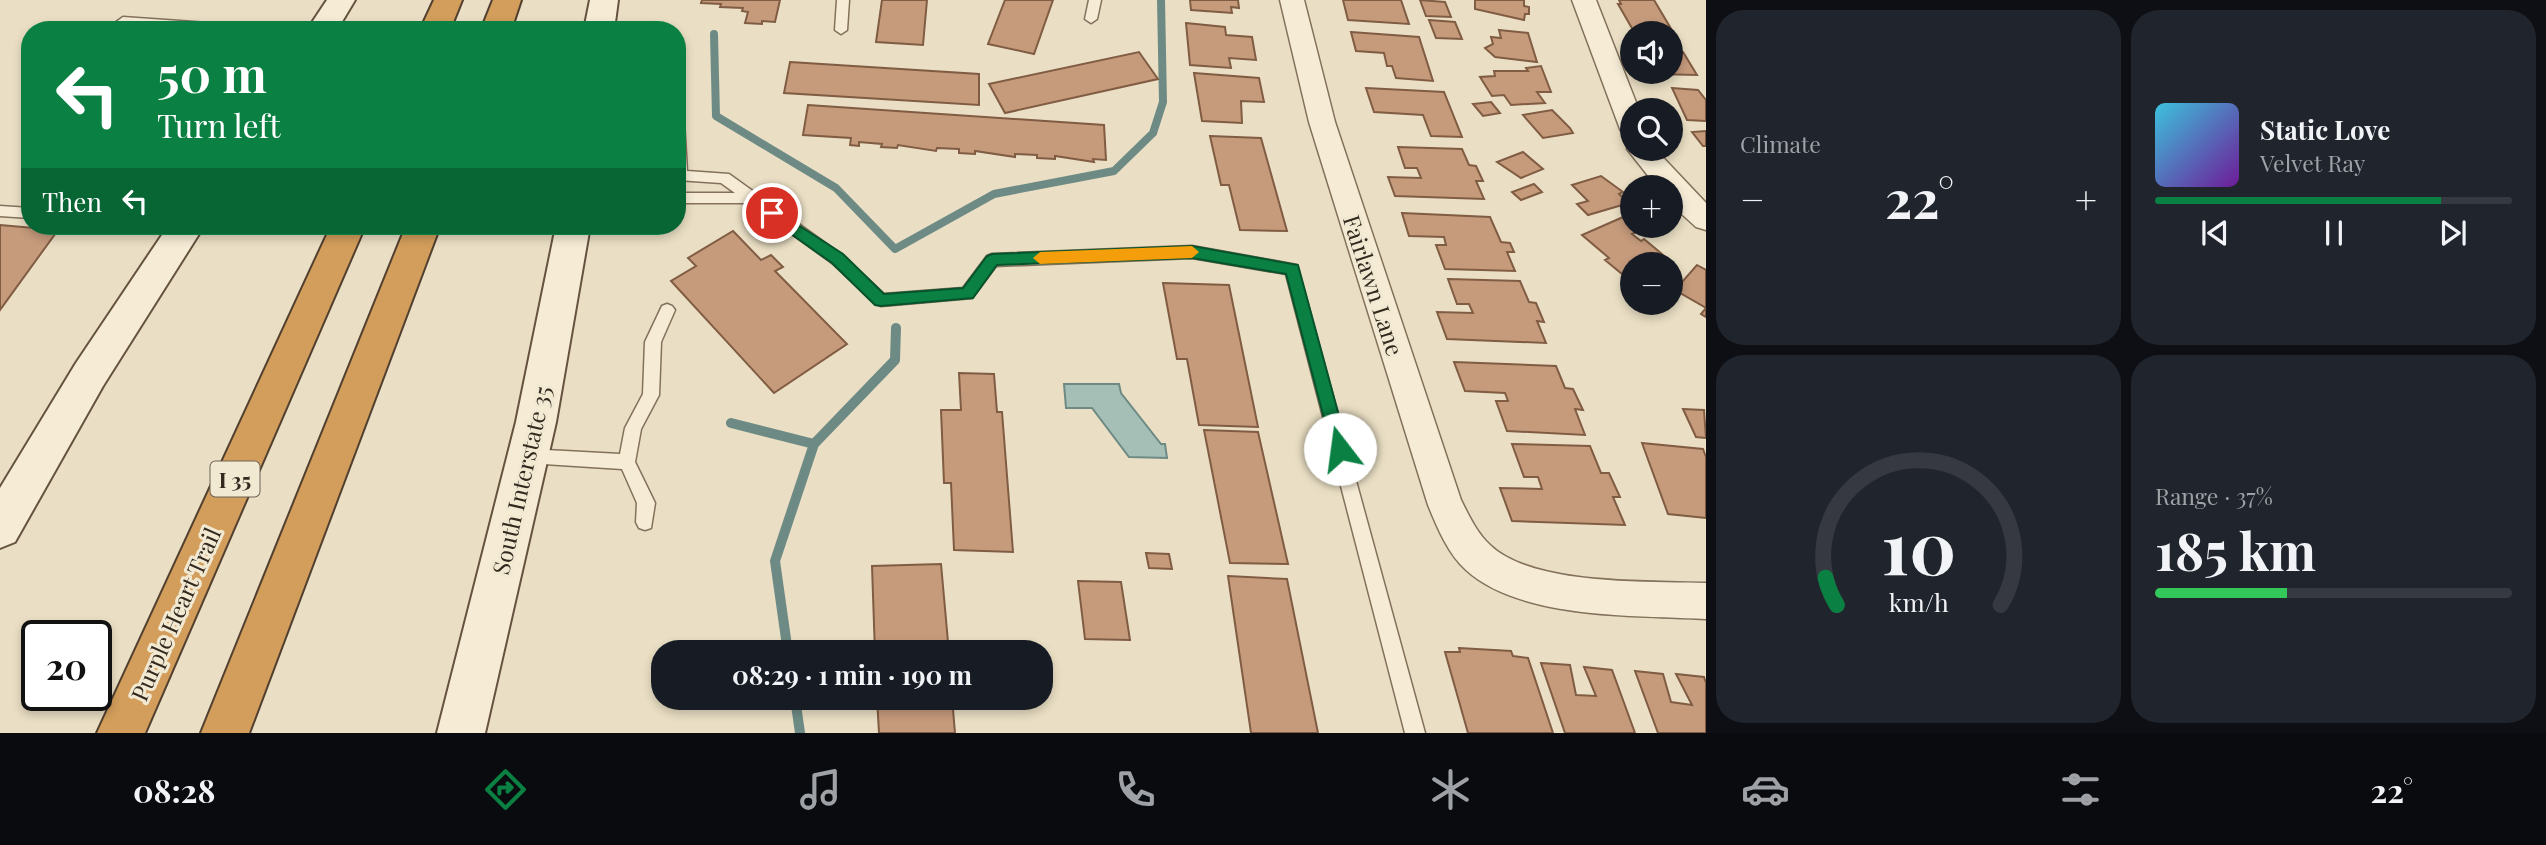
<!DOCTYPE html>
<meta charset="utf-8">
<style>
:root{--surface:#171b24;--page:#20242c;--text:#f1f3f6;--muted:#9ea1a6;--line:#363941;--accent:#0b8043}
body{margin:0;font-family:"Playfair Display",serif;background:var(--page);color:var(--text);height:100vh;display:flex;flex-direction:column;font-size:26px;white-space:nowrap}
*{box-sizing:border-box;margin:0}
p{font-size:23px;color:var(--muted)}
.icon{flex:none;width:38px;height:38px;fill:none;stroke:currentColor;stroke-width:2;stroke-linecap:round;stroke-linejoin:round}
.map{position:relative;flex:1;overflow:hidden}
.panel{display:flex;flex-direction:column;gap:10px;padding:10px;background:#0d0f14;width:840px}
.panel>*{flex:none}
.banner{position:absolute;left:21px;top:21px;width:665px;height:214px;border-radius:28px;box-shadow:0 4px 10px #0003;background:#0b8043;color:#fff;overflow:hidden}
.buttons{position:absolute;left:1620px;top:21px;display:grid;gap:14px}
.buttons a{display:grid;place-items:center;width:63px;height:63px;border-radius:50%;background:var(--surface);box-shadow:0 4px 10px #0003;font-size:35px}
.speed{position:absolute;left:21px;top:620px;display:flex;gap:14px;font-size:35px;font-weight:700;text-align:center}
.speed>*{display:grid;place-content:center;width:91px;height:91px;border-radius:50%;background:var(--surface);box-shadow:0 4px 10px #0003;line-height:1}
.speed .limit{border:4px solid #111;border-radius:10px;background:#fff;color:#111}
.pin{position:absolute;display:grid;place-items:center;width:60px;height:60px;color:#fff;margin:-30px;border:4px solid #fff;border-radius:50%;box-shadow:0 2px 7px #0007}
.me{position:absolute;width:77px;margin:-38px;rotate:345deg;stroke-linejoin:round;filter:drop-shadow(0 0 5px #0008)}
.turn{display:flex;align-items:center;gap:24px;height:147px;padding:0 21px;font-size:32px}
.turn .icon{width:91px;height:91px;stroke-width:2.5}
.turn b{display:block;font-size:49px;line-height:60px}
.then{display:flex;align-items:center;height:66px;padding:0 21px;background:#0003;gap:14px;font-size:26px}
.big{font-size:52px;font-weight:700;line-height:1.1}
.panel .card{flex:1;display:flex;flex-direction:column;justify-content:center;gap:10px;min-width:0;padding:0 24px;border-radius:28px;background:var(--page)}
.panel .dial{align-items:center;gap:0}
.dial svg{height:182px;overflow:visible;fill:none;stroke:var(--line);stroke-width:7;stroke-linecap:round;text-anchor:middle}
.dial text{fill:var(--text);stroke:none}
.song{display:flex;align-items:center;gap:21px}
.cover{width:84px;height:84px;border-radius:10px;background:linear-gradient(135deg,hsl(190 70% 55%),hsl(280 70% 35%))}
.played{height:7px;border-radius:4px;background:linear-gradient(90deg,var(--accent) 80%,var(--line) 80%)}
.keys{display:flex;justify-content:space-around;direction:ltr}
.heat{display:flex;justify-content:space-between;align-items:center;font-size:38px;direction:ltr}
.charge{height:10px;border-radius:5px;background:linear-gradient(90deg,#34c759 37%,var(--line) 0)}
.panel .tiles{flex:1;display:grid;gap:10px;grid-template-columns:repeat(2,1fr)}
.trip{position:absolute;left:651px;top:640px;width:402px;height:70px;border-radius:28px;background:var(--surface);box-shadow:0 4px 10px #0003;font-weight:700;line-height:70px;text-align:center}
.dock{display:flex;height:112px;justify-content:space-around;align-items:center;background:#090b0e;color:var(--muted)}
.dock .icon{width:49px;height:49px}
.dock .active{color:var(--accent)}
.dock b{font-size:32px;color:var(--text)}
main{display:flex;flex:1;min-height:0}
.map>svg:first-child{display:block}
</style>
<main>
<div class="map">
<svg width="1706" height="733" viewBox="0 0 1706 733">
<rect width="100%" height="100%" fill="#eadfc4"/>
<polygon fill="#a5beb6" stroke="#6d8b84" stroke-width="2" points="1064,384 1119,384 1121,393 1161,444 1165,444 1167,458 1129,457 1092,408 1066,408"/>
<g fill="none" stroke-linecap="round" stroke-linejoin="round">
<polyline stroke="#6d8b84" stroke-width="8" points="714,34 716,116 836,188 895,249 994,194 1114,171 1153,133 1163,102 1161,0"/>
<g stroke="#6d8b84" stroke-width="10">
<polyline points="731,423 814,444"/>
<polyline points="788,653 775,561 814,444 895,360 896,328"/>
<polyline points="795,698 800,733"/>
</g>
</g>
<g fill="#c69b7c" stroke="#805c43" stroke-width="2">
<polygon points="702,0 780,0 775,22 762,21 762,24 745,23 748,12 742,11 743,8 720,7 721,4 701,3"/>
<polygon points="882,0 927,0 923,45 876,42"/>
<polygon points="1005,0 1053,0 1034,54 988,44"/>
<polygon points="1190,0 1238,0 1239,8 1231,7 1232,13 1191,10"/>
<polygon points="1343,0 1401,0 1409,24 1348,20"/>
<polygon points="1420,0 1445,2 1451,17 1426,16"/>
<polygon points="1475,0 1524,0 1524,6 1529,7 1529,14 1525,14 1524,20 1475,9"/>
<polygon points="1619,0 1654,0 1673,32 1633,30 1618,4 1621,4"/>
<polygon points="1429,20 1455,22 1462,39 1436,38"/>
<polygon points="1186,23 1225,27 1226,35 1252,37 1256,60 1229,58 1231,68 1190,65"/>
<polygon points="1499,30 1528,33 1537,62 1495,57 1485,48 1493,44 1491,37 1501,38"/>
<polygon points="1351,32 1419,37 1433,81 1396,78 1392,66 1387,66 1384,53 1356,51"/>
<polygon points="1671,51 1683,52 1697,75 1653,74 1652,72 1671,72"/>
<polygon points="1139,52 1158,79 1005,113 989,84"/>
<polygon points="790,62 979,74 979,105 784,93"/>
<polygon points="1541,66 1551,92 1537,92 1545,103 1511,105 1504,95 1492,96 1480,77 1495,76 1494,71 1528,71 1526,68"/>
<polygon points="1194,73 1259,78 1264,102 1241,101 1242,123 1202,121"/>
<polygon points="1366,88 1444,92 1462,137 1431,136 1423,115 1374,112"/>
<polygon points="1672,88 1698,90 1706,100 1706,121 1687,120"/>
<polygon points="1491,102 1500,113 1483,116 1473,104"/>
<polygon points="808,105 1104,125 1106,160 1093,159 1094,162 1055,156 1055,159 1037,158 1037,155 1015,154 1015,157 975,151 975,154 959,153 959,149 937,148 936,151 898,145 897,148 881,147 882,144 859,142 859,146 850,145 851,138 803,135"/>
<polygon points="1552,110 1570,128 1573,133 1543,138 1523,115"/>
<polygon points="1706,131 1706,146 1703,146 1692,132"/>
<polygon points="1210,136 1261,138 1287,231 1240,230 1229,185 1221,185"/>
<polygon points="1398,147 1462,149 1469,165 1476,166 1483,181 1476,181 1484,199 1395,196 1388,177 1421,178 1417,168 1405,168"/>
<polygon points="1523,152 1543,169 1521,178 1497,162"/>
<polygon points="1601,176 1623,192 1619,194 1629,203 1588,215 1577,204 1588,201 1572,185"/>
<polygon points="1534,184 1542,192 1521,200 1512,192"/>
<polygon points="1402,213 1490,217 1501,242 1510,243 1514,252 1507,252 1515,271 1445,269 1436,245 1446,245 1444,237 1409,236"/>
<polygon points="1630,214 1633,216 1633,226 1646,227 1632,234 1641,241 1644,239 1662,254 1642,264 1633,264 1633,269 1622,274 1605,260 1609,258 1582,235"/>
<polygon points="0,225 58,230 0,310"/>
<polygon points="733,231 761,260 771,255 783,267 775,271 847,344 774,393 671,281 696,266 688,258"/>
<polygon points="1697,265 1706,270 1706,317 1701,314 1706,308 1675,290"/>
<polygon points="1448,279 1520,281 1529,302 1536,303 1544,322 1537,321 1546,343 1447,339 1437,312 1473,313 1469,304 1457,304"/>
<polygon points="1163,283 1229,285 1258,427 1199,425 1187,359 1177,359"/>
<polygon points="1454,362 1556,366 1565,388 1573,389 1583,410 1575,409 1585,435 1507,431 1496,401 1508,401 1505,393 1465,391"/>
<polygon points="959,373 994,374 997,412 1002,412 1013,552 954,550 951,483 944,483 941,410 961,410"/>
<polygon points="1683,409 1704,410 1706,438 1696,437"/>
<polygon points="1204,430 1258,432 1288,564 1230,563"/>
<polygon points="1642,443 1703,449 1706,457 1706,518 1668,514"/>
<polygon points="1512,444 1590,446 1601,473 1609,473 1620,497 1613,497 1625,525 1512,521 1500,488 1542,489 1538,477 1524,477"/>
<polygon points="1146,553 1169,554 1172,569 1149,568"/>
<polygon points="941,564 949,653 875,653 872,566"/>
<polygon points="1228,576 1287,579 1318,733 1251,733"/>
<polygon points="1078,581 1121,582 1130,640 1085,639"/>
<polygon points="1459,648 1511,651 1513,656 1528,658 1553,733 1468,733 1445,652 1460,652"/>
<polygon points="1541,663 1570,665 1576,695 1596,696 1584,667 1612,670 1635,733 1565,733"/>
<polygon points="1635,671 1663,674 1671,702 1692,705 1676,674 1704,677 1706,683 1706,733 1658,733"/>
<polygon points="877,698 952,698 955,733 879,733"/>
</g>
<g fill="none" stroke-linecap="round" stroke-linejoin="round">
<defs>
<g id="lane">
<polygon points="837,0 849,0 847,30 841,34 835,30"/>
<polygon points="1089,0 1101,0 1097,19 1091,23 1085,19"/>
<polygon points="123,17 251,26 257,30 192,30 126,25 119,30 105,30"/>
<polygon points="677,116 684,121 687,171 729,174 842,255 884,294 963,288 987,256 992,254 1192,246 1297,265 1425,733 1405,733 1286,274 1192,258 996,266 972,298 881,306 876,304 832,263 749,203 677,203 677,193 735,193 721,183 677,180"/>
<polygon points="0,206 30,208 30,218 0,216"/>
<polygon points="667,304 672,306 675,310 661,342 659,395 641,429 635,462 655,503 651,528 645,530 639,528 636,522 637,503 622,469 528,463 522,461 520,456 522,451 528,449 620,454 625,428 643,394 645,342 662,306"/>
</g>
<g id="street">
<path d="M1280,0H1304L1335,122L1461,500C1469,516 1477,533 1490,545C1533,586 1649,581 1706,583V619C1636,615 1521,620 1466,570C1448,554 1437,527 1428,505L1309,122Z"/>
<polygon points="1572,0 1596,0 1639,110 1633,110 1633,138 1624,136 1620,129"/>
<polygon points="1631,142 1633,142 1633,149 1655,149 1706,203 1706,230 1696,227 1674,207 1671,204 1671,187 1657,187 1627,149"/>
</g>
<g id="secondary">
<polygon points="327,0 355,0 337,30 307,30"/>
<polygon points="590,0 618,0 614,30 584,30"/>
<polygon points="168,226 204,226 103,386 15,542 0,548 0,488 76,363"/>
<polygon points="556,226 590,226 556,422 485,733 437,733 516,422"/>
</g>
<g id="highway">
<polygon points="434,0 462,0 450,30 420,30"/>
<polygon points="493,0 521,0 511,30 481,30"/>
<polygon points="331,226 365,226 145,733 97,733"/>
<polygon points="406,226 440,226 249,733 201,733"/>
</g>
</defs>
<use href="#lane" stroke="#83715c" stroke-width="3"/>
<use href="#street" stroke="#83715c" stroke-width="3"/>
<use href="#secondary" stroke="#65523f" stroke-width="4"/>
<use href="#highway" stroke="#513f30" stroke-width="4"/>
<use href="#lane" fill="#f6ecd6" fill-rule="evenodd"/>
<use href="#street" fill="#f6ecd6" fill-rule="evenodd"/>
<use href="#secondary" fill="#f6ecd6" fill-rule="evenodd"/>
<use href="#highway" fill="#d39e5b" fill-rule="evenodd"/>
</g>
<polygon fill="#0b8043" stroke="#07532c" stroke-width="2" points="772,208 843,254 884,294 963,288 987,256 992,254 1192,246 1298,265 1348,449 1346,455 1340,457 1334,455 1332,449 1286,274 1192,258 997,265 973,298 881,306 875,305 832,263 767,217 767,210"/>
<polygon fill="#f59e0b" points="1192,246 1199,252 1192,258 1040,264 1033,258 1040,252"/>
<g text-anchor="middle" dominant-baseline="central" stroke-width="6" stroke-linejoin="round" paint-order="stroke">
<rect fill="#f2e9d3" stroke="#6d6355" stroke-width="2" x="210.5" y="461.5" width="49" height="35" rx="5"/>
<g font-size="21" font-weight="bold" fill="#34291f">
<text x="235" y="479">I 35</text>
</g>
<g font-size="23" fill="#34291f" stroke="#f2e9d3">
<text transform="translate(1374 285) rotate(72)">Fairlawn Lane</text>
<text transform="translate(521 480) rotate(-77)">South Interstate 35</text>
<text transform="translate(175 614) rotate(-66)">Purple Heart Trail</text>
</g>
</g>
</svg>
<div class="buttons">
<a><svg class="icon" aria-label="sound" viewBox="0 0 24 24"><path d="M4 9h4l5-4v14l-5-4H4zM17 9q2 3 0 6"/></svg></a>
<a><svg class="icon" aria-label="search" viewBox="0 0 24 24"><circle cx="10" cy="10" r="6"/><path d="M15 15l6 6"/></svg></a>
<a>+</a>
<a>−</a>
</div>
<div class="speed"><div class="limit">20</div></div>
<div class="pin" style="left:772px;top:213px;background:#d93025"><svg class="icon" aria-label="arrive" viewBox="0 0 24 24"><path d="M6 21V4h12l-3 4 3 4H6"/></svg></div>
<svg class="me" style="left:1340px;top:449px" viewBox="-20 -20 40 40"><circle r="19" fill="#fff"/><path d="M0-13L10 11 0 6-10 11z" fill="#0b8043"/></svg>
<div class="trip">08:29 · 1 min · 190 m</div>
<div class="banner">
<div class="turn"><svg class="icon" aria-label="left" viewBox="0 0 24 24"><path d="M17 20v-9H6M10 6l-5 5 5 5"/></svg><div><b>50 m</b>Turn left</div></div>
<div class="then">Then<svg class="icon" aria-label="left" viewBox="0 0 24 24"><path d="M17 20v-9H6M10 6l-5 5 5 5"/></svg></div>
</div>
</div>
<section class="panel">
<div class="tiles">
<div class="card"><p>Climate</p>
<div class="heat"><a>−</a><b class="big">22°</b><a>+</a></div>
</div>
<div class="card">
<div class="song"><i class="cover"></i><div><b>Static Love</b><p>Velvet Ray</p></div></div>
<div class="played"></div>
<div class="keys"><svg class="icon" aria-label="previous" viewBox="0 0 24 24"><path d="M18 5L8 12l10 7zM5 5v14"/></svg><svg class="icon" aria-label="pause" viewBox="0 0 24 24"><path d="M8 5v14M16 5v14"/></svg><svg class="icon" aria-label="next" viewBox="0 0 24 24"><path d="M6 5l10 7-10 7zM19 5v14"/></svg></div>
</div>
<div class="card dial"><svg viewBox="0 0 100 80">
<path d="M14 69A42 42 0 1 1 86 69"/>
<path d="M14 69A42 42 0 0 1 9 57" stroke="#0b8043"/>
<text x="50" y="56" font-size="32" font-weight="700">10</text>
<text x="50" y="72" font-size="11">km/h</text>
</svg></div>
<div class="card"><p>Range · 37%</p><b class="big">185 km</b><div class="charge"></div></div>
</div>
</section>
</main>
<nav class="dock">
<b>08:28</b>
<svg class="icon active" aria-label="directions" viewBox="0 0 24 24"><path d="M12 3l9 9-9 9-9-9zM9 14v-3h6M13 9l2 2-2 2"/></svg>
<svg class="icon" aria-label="music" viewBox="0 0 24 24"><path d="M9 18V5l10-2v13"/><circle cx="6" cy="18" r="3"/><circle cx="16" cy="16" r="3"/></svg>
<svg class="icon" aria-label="phone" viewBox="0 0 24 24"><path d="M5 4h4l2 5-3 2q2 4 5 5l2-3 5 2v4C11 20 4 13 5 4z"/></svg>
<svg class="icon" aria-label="climate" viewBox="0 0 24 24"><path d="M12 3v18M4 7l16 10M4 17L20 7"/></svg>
<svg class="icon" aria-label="car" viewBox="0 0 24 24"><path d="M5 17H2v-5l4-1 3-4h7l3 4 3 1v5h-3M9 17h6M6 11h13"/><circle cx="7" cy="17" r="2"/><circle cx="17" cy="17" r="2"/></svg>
<svg class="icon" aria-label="filters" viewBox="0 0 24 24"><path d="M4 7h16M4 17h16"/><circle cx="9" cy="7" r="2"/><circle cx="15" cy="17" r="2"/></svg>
<b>22°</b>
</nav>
